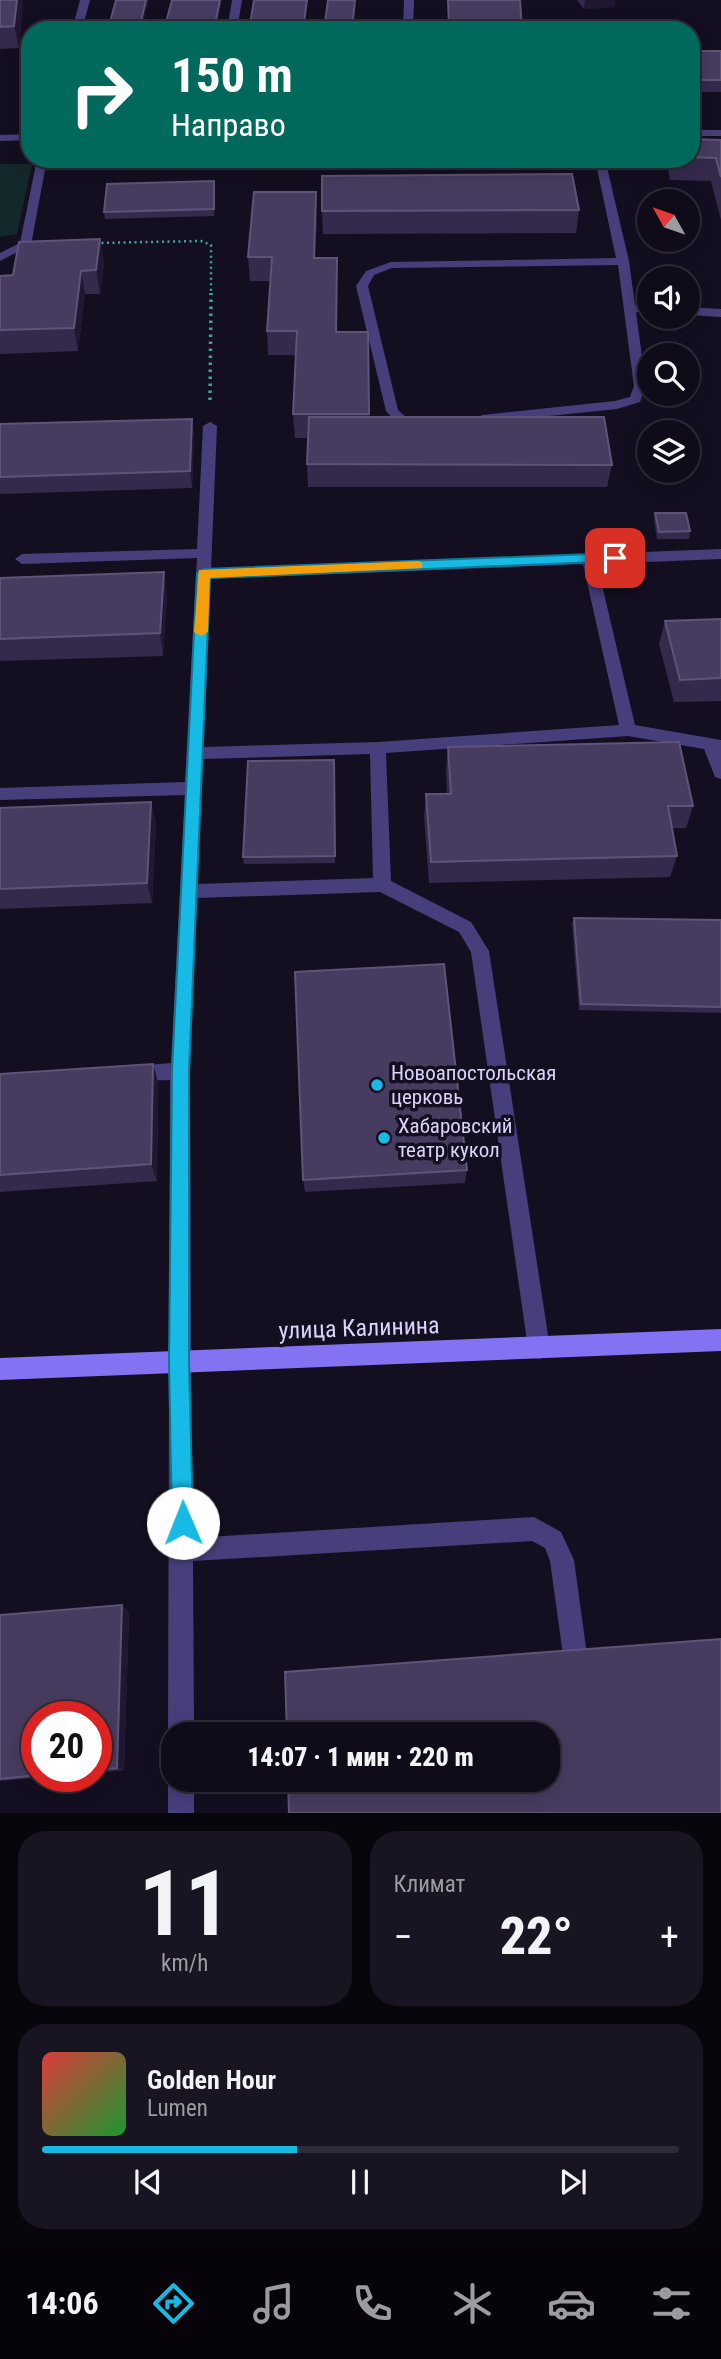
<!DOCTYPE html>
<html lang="ru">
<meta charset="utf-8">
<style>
:root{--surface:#0f0b18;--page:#181421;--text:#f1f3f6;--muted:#9b9ba2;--line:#2f2b37;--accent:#16bae4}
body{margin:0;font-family:"Roboto Condensed",sans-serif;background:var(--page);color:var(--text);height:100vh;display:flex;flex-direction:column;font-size:26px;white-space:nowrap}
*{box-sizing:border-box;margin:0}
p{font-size:23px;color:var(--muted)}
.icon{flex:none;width:38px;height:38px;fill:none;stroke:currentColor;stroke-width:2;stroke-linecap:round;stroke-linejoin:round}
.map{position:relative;height:1813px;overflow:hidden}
.panel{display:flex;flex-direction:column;gap:18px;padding:18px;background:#08060d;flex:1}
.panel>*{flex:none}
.guide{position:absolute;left:21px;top:21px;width:679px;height:147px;border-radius:28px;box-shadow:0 4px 18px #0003,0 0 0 2px var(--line);background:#00695c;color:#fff;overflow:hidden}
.needle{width:46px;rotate:310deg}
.controls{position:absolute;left:637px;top:189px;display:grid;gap:14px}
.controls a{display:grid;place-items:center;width:63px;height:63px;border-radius:50%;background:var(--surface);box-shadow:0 4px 18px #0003,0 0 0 2px var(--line);font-size:35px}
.speed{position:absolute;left:21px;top:1701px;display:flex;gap:14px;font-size:35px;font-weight:700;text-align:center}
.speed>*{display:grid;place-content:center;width:91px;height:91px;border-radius:50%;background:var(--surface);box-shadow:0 4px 18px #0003,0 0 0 2px var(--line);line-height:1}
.speed .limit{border:10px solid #d22;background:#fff;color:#111}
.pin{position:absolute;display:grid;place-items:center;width:60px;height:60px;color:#fff;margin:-30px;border-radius:14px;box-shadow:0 4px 10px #0006}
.me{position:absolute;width:77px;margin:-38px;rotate:359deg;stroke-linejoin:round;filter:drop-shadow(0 0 5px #0008)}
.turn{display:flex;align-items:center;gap:24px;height:147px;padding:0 35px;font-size:32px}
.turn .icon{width:91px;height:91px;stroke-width:2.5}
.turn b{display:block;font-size:49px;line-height:60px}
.big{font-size:52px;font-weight:800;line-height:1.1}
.panel .tile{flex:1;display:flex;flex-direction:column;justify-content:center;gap:10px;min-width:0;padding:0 24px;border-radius:28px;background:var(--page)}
.panel .dial{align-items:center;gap:0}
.dial b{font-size:91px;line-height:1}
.song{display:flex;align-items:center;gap:21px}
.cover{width:84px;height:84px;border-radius:10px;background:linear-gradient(135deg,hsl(0 70% 55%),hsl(130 70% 35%))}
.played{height:7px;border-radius:4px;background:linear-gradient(90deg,var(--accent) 40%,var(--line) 40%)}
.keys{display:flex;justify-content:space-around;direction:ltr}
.heat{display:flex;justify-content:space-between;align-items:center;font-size:38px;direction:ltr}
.panel .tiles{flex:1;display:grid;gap:18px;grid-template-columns:1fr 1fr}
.tile:last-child{grid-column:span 2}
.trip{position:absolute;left:161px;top:1722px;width:399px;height:70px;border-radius:28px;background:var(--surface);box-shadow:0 4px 18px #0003,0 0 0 2px var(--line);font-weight:800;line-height:70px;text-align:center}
.menu{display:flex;height:112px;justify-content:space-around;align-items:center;background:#06040a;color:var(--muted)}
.menu .icon{width:49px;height:49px}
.menu .current{color:var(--accent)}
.menu b{font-size:32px;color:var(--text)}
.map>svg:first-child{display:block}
</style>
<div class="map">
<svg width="721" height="1813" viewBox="0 0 721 1813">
<rect width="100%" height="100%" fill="#140f20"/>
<polygon fill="#13282a" points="0,164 32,164 17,234 0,237"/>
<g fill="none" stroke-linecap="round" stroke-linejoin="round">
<polyline stroke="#3aa3a8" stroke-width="2.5" stroke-dasharray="2 3.5" stroke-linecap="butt" points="96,243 201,241 211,245 211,295"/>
<polyline stroke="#3aa3a8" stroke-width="3.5" stroke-dasharray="2.5 4.5" stroke-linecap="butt" points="210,400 211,293"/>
<g fill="#473f7b" fill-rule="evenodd">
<polygon points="80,0 90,0 82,30 72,30"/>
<polygon points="232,0 242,0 237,30 227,30"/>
<polygon points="404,0 414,0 413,30 403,30"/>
<polygon points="595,159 605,159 629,261 635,305 649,305 649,313 636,312 646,386 640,402 617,409 482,423 476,419 482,415 615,401 630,397 634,386 618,265 392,268 374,275 368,286 398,410 407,418 427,424 420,428 398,424 386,411 356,286 366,271 391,262 616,258"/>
<polygon points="688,307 721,309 721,317 688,315"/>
<path d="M210,422L217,426L211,569L721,549V559L597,564L635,725L721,740V779L715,777L704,749L628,736L386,753L391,881L471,922L489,951L550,1348L547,1356L539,1359L531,1356L528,1348L471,952L459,932L380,892L197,898L190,1071L192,1538L534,1517L561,1532L574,1560L587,1655L584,1664L575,1667L566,1664L563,1655L550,1561L545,1548L532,1541L193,1561L194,1734H173V1743L168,1734L170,1080L131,1081L124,1079L121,1073L124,1067L171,1063L185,795L0,800V788L185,782L197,558L22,564L15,559L22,554L197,549L203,426ZM583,564L619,725L378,742L203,747L210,579ZM370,754L373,878L197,884L203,759Z"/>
<polygon points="173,1770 173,1780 194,1780 194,1813 168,1813 168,1780"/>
</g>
<polygon fill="#473f7b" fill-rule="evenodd" points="37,159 47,159 31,245 0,261 0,253 20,243"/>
<g fill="#473f7b" fill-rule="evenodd">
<rect x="691" y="130" width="30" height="6"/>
<polygon points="30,134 30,140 0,141 0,135"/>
</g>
<polygon fill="#8373f2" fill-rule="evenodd" points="721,1329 721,1351 0,1380 0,1358"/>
</g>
<g fill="#352a4c">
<polygon points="0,0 23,0 19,48 0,49"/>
<polygon points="448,0 522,30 448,30"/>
<polygon points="577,0 615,0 614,7 584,9"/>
<rect x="691" y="51" width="30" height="41"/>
<polygon points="691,139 721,140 721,220 711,181 670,180 667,162 667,159 691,159"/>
<polygon points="215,188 214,216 105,219 104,212"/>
<polygon points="316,192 317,215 315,258 337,258 337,332 368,332 369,417 612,465 607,487 308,487 307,464 308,438 295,438 293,414 296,355 268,355 267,331 270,281 250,281 248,257"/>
<polygon points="579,210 576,233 323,234 322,211"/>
<polygon points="100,239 104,263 100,294 85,294 78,351 0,354 0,276 13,275"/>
<polygon points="192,419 194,436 192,488 0,494 0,424"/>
<polygon points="655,513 690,531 689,539 657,539 654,520"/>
<polygon points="164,572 167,595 163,656 0,661 0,578"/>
<polygon points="721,619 721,701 674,702 659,644 665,621"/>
<polygon points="448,747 693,806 686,828 672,828 677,856 670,877 429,883 424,816 426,794 447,794 446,769"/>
<polygon points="334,760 335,863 244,864 243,857"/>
<polygon points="151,802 156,823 152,903 0,909 0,808"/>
<polygon points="574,918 721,920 721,1013 579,1010 572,924"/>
<polygon points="153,1064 158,1082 157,1181 0,1192 0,1074"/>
<polygon points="467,1170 465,1183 305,1192 303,1180"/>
<polygon points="129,1612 124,1770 96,1773 96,1717 37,1717 37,1776 56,1776 0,1781 0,1615"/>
</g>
<g fill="#201733">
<polygon points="17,0 23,0 19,48 14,26"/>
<polygon points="146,0 149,0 142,30 139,30"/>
<polygon points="220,0 222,0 216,30 214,30"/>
<polygon points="585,0 615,0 614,7 584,9"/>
<polygon points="316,192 317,215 314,282 314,258"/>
<polygon points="100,239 104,263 100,294 96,270"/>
<polygon points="81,271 85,294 78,351 74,328"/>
<polygon points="192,419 194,436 192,488 190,471"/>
<polygon points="164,572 167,595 163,656 160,633"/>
<polygon points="151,802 156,823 152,903 147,883"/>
<polygon points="153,1064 158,1082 157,1181 151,1164"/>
<polygon points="122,1605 129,1612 124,1770 117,1768"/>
</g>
<g fill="#473c5f" stroke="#5e5477" stroke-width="2">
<polygon points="0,0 17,0 14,26 0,27"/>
<polygon points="116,0 146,0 139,30 108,30"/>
<polygon points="172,0 220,0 214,30 164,30"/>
<polygon points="254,0 307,0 303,30 249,30"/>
<polygon points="328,0 355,0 352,30 324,30"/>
<polygon points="448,0 520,0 522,29 449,28"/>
<rect x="691" y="51" width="30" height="29"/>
<polygon points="691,139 721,140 721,177 716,158 691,157"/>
<polygon points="572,174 579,210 322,211 322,176"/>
<polygon points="214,181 214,209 104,212 107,184"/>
<polygon points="254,192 316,192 314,258 337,258 336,332 368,332 369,414 293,414 297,331 267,331 272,257 248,257"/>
<polygon points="100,239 96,270 81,271 74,328 0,330 0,276 13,275 19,242"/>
<polygon points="309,417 604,417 612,465 307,464"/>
<polygon points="192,419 190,471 0,477 0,424"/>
<polygon points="655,513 686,513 690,531 659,532"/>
<polygon points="164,572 160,633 0,639 0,578"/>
<polygon points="721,619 721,678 680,680 665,621"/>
<polygon points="679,742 693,806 668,806 677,856 431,862 426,794 451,794 448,747"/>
<polygon points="334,760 335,856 243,857 248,761"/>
<polygon points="151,802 147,883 0,889 0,808"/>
<polygon points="574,918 721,920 721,1007 581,1004"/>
<polygon points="444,964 467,1170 303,1180 295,972"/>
<polygon points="153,1064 151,1164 0,1175 0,1074"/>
<polygon points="122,1605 117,1768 96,1770 96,1717 37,1717 37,1775 0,1779 0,1615"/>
<polygon points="721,1639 721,1813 289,1813 288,1780 548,1780 548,1734 287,1734 285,1672"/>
</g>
<polygon fill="#16bae4" stroke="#0e7994" stroke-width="2" points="615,553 622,558 620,561 210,578 189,1071 189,1362 193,1523 190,1530 183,1534 175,1530 172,1523 169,1362 172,1071 197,573 204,569"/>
<polygon fill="#f59e0b" points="418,561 422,562 422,568 210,578 208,632 201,636 194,632 199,570"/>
<g fill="#16bae4" stroke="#140f20" stroke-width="2.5">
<circle cx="377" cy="1085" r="7"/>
<circle cx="384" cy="1138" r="7"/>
</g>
<g text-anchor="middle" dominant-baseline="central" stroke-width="7" stroke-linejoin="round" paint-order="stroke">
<g font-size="21" fill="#dcd3fb" stroke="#140f20" text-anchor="start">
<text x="391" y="1073">Новоапостольская<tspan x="391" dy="24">церковь</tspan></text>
<text x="398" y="1126">Хабаровский<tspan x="398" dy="24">театр кукол</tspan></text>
</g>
<g font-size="24" fill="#dcd3fb" stroke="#140f20">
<text transform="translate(359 1328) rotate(-2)">улица Калинина</text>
</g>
</g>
</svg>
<div class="controls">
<a><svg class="needle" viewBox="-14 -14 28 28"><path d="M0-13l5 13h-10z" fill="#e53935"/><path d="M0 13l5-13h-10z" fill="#9b9ba2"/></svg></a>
<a><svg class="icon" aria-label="sound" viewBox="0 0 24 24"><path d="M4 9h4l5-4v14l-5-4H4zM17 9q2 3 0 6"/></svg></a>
<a><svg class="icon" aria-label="search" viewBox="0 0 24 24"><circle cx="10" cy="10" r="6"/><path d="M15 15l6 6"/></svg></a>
<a><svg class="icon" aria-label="layers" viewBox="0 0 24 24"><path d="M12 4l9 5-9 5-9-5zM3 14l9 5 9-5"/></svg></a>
</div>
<div class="speed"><div class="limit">20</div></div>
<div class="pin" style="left:615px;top:558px;background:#d93025"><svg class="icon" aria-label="arrive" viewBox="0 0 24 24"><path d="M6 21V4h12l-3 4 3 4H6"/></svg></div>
<svg class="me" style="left:183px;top:1523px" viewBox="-20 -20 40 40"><circle r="19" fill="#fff"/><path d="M0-13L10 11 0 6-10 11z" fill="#16bae4"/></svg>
<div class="trip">14:07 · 1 мин · 220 m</div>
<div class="guide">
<div class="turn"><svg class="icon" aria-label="right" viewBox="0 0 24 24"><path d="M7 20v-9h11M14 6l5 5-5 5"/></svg><div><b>150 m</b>Направо</div></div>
</div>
</div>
<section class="panel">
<div class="tiles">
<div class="tile dial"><b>11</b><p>km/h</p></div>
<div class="tile"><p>Климат</p>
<div class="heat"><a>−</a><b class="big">22°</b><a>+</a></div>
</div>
<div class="tile">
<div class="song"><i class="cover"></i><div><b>Golden Hour</b><p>Lumen</p></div></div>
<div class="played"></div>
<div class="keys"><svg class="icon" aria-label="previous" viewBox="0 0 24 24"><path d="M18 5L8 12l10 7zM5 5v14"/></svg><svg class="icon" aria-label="pause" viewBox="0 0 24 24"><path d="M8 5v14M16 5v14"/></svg><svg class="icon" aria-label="next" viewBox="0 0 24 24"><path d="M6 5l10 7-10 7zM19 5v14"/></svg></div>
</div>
</div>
</section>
<nav class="menu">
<b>14:06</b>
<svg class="icon current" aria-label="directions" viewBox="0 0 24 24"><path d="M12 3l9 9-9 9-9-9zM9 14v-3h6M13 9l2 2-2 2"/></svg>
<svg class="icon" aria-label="music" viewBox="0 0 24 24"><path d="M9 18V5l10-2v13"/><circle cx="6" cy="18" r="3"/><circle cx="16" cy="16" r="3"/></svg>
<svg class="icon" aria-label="phone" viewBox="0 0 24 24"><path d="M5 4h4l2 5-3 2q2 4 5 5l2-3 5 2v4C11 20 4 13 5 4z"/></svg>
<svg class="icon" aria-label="climate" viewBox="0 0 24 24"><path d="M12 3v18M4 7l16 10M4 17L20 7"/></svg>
<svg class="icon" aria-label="car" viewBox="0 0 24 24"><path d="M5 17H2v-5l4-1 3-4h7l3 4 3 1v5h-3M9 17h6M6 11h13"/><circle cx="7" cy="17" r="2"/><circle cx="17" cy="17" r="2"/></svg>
<svg class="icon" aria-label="filters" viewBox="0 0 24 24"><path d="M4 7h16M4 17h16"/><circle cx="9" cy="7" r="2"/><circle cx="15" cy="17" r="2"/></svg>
</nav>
